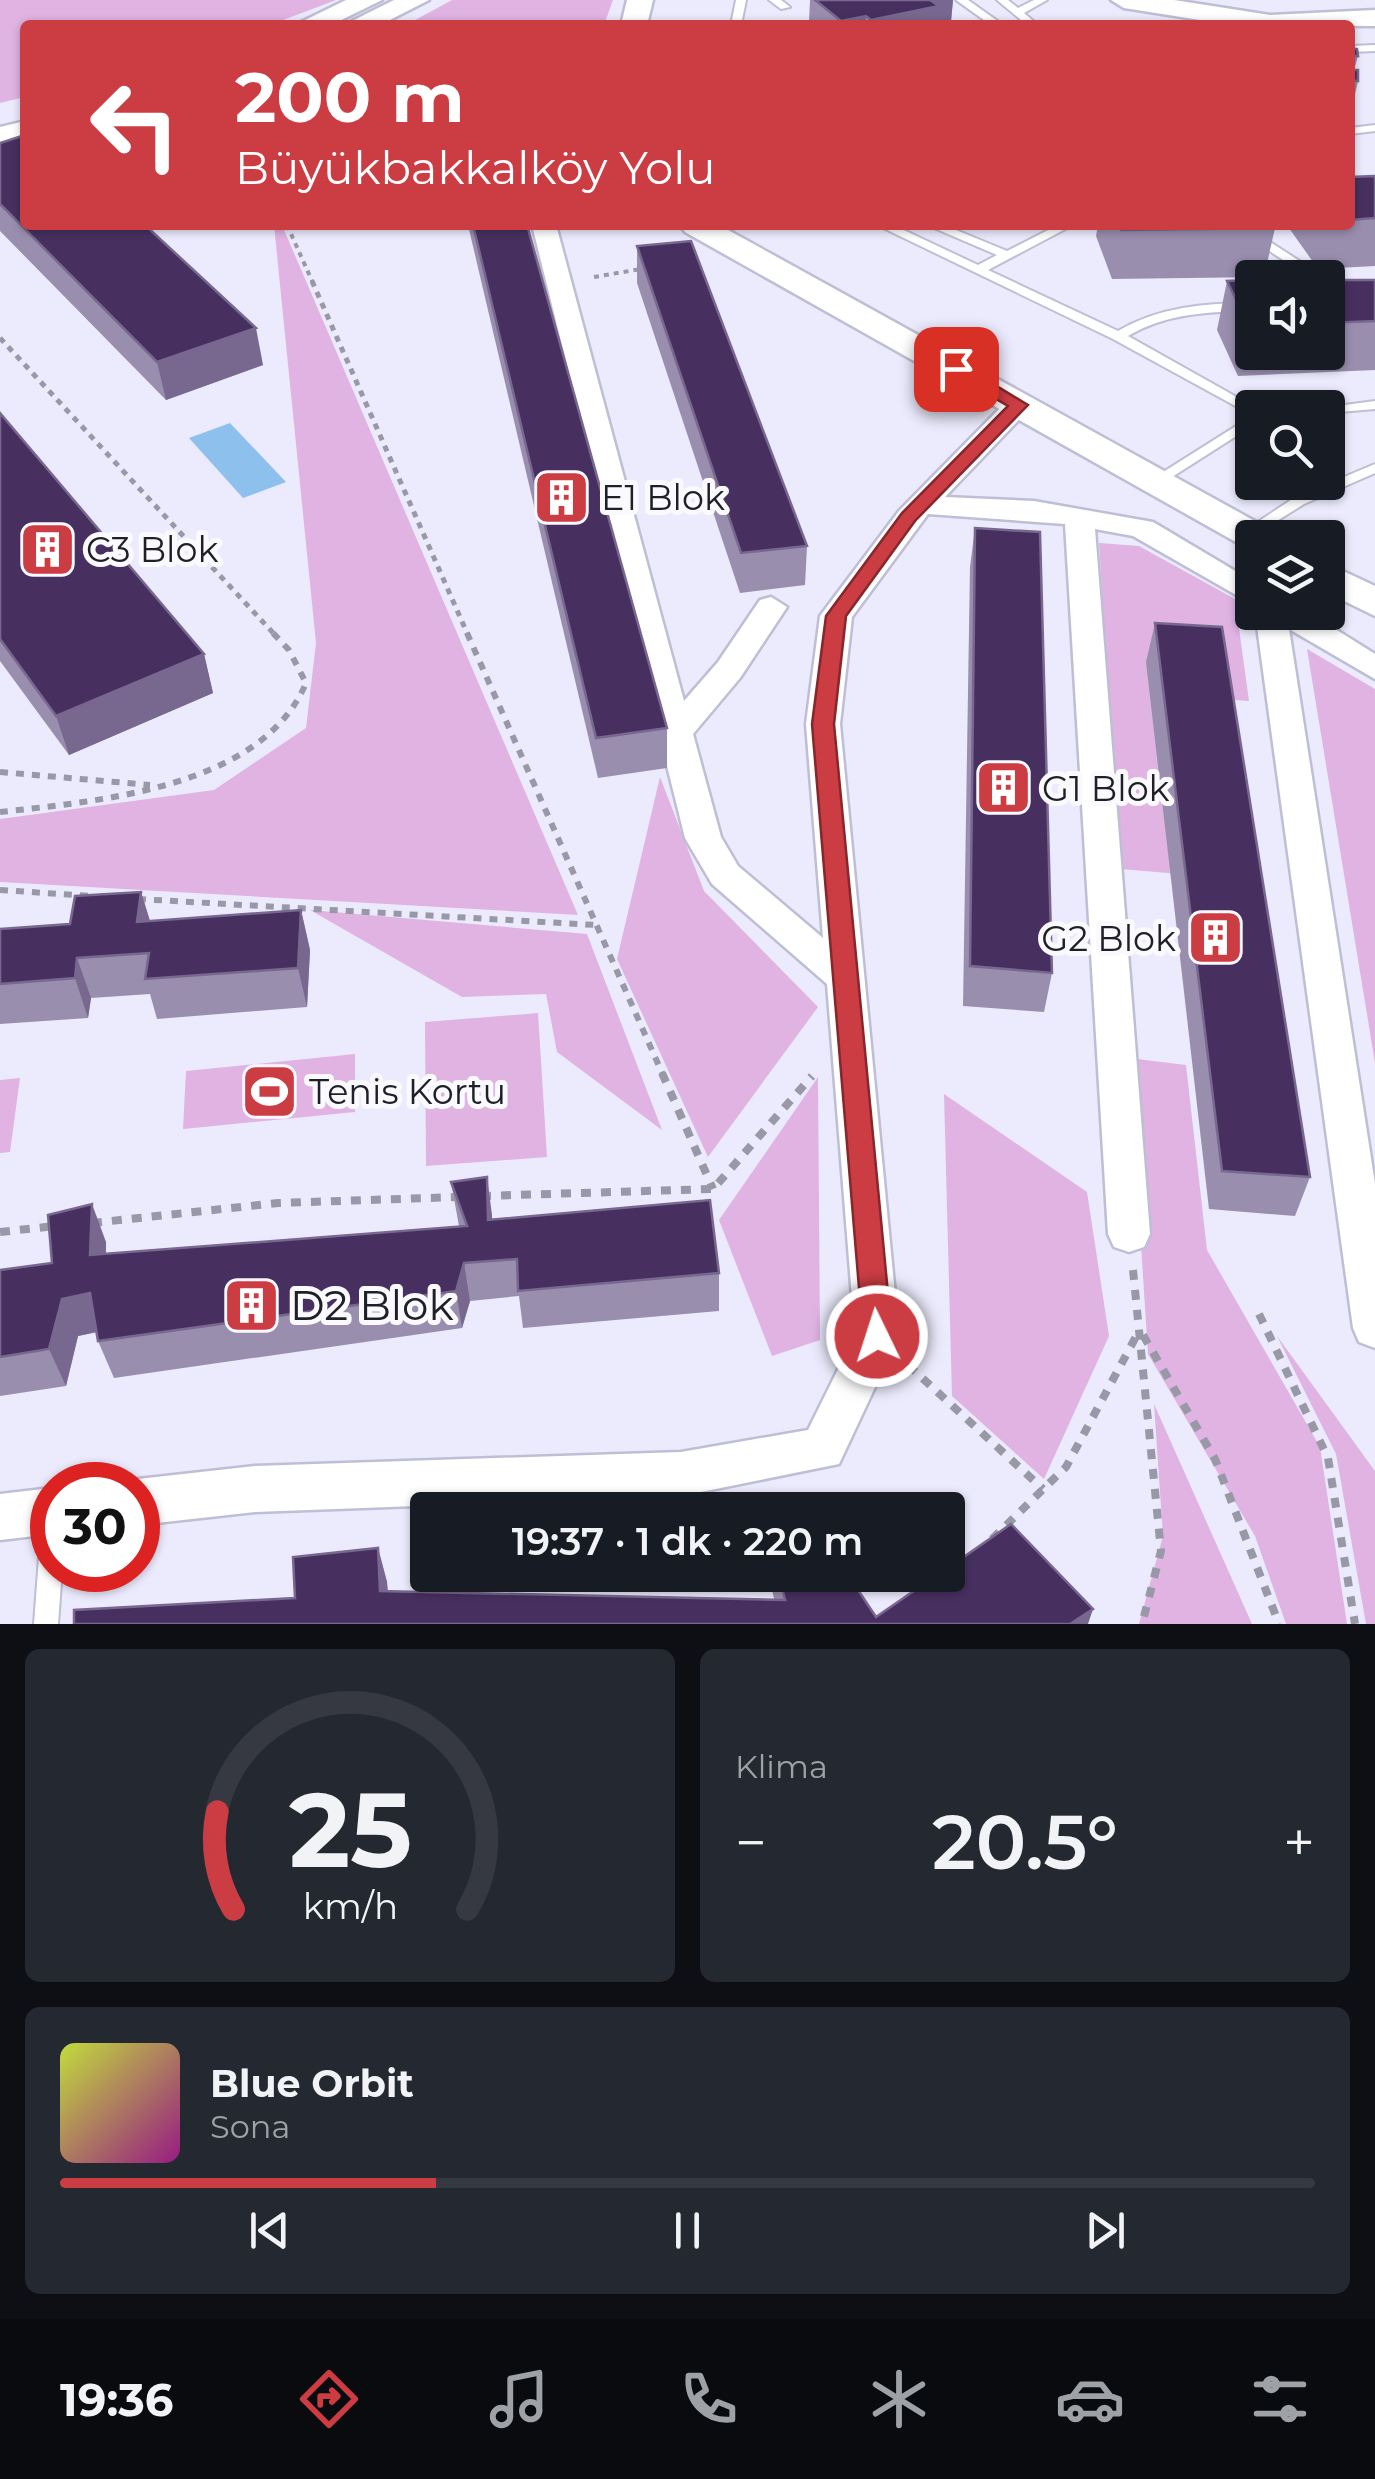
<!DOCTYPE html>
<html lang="tr">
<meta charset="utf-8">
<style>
:root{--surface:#171b24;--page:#242831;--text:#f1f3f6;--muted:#9ea1a6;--line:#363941;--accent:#cc3c43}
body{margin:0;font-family:Montserrat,sans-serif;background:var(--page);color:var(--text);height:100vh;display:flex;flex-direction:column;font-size:38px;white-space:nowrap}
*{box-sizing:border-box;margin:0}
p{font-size:32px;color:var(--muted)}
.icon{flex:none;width:55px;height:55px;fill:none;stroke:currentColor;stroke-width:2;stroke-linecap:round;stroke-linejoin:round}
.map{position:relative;height:1624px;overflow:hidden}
.drawer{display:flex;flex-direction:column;gap:25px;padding:25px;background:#0d0f14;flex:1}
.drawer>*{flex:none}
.top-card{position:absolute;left:20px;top:20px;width:1335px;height:210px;border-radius:10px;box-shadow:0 2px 8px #0004;background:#cc3c43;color:#fff;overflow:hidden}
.controls{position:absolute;left:1235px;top:260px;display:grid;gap:20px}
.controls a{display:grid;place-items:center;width:110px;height:110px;border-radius:10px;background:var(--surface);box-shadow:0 2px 8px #0004;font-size:50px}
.speed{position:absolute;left:30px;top:1462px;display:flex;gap:20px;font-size:50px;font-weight:700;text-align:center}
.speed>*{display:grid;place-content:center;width:130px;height:130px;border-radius:50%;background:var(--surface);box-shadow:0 2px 8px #0004;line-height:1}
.speed .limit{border:15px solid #d22;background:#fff;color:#111}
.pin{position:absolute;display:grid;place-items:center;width:85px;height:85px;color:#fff;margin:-42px;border-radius:20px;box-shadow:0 5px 15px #0006}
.me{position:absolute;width:110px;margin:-55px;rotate:356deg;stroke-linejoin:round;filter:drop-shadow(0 0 8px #0008)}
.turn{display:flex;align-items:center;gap:35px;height:210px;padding:0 50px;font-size:45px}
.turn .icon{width:130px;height:130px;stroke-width:2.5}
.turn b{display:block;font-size:70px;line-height:85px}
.big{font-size:75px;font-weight:600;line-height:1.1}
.drawer .widget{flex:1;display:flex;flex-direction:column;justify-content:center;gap:15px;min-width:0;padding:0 35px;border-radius:15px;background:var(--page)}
.drawer .dial{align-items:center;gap:0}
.dial svg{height:260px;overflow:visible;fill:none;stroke:var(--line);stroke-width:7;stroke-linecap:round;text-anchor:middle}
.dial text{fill:var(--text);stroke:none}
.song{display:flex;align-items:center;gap:30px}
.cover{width:120px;height:120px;border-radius:15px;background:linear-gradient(135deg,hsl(70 70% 55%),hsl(310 70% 35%))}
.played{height:10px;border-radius:5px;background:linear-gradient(90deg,var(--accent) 30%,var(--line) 30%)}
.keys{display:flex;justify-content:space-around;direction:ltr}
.heat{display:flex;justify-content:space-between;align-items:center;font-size:55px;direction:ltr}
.drawer .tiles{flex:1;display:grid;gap:25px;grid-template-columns:1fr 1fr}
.widget:last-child{grid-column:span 2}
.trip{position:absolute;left:410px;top:1492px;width:555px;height:100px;border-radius:10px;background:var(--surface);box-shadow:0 2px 8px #0004;font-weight:600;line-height:100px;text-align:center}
.menu{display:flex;height:160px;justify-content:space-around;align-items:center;background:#090b0e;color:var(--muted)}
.menu .icon{width:70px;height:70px}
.menu .on{color:var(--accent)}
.menu b{font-size:45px;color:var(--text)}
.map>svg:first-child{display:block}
</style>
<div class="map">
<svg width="1375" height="1624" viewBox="0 0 1375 1624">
<rect width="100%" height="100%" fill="#ebebfd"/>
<g fill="#e0b3e3">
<polygon points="0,0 336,0 270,25 25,25 25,97 0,103"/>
<polygon points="452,0 613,0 604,25 406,25"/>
<polygon points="274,225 282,225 578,915 0,882 0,819 214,790 306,728 316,643"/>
<polygon points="1099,543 1139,546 1235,599 1249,701 1164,695 1180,874 1120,869"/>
<polygon points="1307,649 1375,689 1375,1063"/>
<polygon points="660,777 704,891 818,1007 708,1157 617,959"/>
<polygon points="310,910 587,934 662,1130 557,1052 546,994 462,997"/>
<polygon points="538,1013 547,1157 426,1166 425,1022"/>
<polygon points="355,1054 355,1112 183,1129 186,1071"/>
<polygon points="1129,1058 1186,1065 1207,1250 1320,1447 1347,1624 1286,1624 1255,1536 1148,1354"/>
<polygon points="818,1077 820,1340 772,1356 719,1220"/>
<polygon points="20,1078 10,1152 0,1153 0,1080"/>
<polygon points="944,1094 1087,1192 1109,1336 1044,1479 952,1396"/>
<polygon points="1277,1336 1375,1471 1375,1624 1366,1624 1336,1454"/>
<polygon points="1154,1404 1252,1624 1139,1624 1163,1536"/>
</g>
<polygon fill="#8ec0ee" points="230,423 286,482 243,498 189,438"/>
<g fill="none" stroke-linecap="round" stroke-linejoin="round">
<defs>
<g id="service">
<polygon points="736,0 746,0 741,25 731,25"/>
<polygon points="769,0 781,0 790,7 781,9"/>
<polygon points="956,0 968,0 1003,25 991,25"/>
<polygon points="997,0 1008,0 1018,8 1034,0 1047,0 1024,13 1038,25 1027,25"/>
<polygon points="1375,45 1375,51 1350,52 1350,46"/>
<polygon points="1375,125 1375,131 1350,134 1350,128"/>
<path d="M877,225H893L978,265L997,255L927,225H944L1007,251L1058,225H1073L988,270L1118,331C1159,307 1205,303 1252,303V311C1208,312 1167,313 1128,336L1256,408H1252V415L1113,339Z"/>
<polygon points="1229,225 1244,225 1301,262 1291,265"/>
<polygon points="1375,401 1375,409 1328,413 1328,408 1322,408"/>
<polygon points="1252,416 1252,426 1161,484 1151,484 1149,481"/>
<polygon points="1375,464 1375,473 1304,504 1253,536 1243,536 1241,533 1294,498"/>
<polygon points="52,1532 52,1570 62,1570 58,1624 34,1624 40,1544 43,1536"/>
</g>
<g id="minor">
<polygon points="532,225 556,225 684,701 718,662 760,600 771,597 787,607 740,678 693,734 721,837 738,866 823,938 806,724 820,616 899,511 1009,399 1019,397 1033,405 945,497 1034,501 1153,522 1252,581 1252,604 1133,536 1095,529 1150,1234 1144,1247 1129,1252 1114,1247 1108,1234 1065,524 928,514 852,617 840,724 899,1336 839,1464 681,1496 255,1512 138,1525 138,1485 124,1485 138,1479 255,1466 681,1452 808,1430 855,1335 827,984 712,884 685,838"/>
<polygon points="1255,612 1308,612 1375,654 1375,679 1289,629 1375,1184 1375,1348 1359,1342 1353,1328"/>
<polygon points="52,1488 52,1534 0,1540 0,1494"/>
</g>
<g id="tertiary">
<polygon points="346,0 382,0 331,25 295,25"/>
<polygon points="394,0 429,0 380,25 344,25"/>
<polygon points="627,0 653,0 647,25 621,25"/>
<polygon points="1111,0 1174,0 1270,15 1375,10 1375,26 1232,25 1124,8"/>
<polygon points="25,121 25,139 0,145 0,127"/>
<polygon points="680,225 719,225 1271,530 1276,538 1252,538 1252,549 1243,546 685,232"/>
<polygon points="1328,564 1375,586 1375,616 1328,593"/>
</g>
</defs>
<use href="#service" stroke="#bebfd4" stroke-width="4"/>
<use href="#minor" stroke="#bebfd4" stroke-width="5"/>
<use href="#tertiary" stroke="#bebfd4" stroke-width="5"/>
<g stroke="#9898a6" stroke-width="4" stroke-dasharray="5 5" stroke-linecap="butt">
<polyline points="287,225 313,283"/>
<polyline points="594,277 641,269"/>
</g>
<g stroke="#9898a6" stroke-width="5" stroke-dasharray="6 6" stroke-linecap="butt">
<polyline points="312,281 468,635"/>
<polyline points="0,338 275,635"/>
</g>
<g stroke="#9898a6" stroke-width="6" stroke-dasharray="8 8" stroke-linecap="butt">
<polyline points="467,633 663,1075"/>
<polyline points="0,772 150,785"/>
<path d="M0,812C99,801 262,788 306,683L289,650L273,633"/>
<polyline points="0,890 91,896"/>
<polyline points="138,899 596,925"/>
</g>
<g stroke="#9898a6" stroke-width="8" stroke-dasharray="10 10" stroke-linecap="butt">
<polyline points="662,1073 713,1189"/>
<polyline points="481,1196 713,1189 812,1076"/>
<polyline points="92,1223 278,1203 458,1197"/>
<polyline points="0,1232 55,1226"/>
<polyline points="1133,1270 1161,1551 1142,1624"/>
<polyline points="1259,1314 1328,1458 1355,1624"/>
<polyline points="1143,1335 1215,1459 1279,1624"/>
<polyline points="908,1365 1043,1489"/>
<polyline points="992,1539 1066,1467 1139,1331"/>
</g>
<use href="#service" fill="#fff" fill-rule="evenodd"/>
<use href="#minor" fill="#fff" fill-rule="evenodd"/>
<use href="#tertiary" fill="#fff" fill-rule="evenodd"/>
</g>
<g fill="#998eae">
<polygon points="810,0 953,0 951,21 937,25 813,25 809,22"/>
<polygon points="1350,48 1358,56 1354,70 1358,81 1352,108 1350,108"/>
<polygon points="0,143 263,365 166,400 0,231"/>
<polygon points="1375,176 1375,266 1318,269 1289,228 1289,225 1350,225 1350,177"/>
<polygon points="468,225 527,225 667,728 667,768 598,778"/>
<polygon points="1098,225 1274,225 1275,228 1264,277 1112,279 1096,236"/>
<polygon points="637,246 807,546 805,585 740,593 637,283"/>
<polygon points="1252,280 1252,352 1328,352 1328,280 1375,280 1375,370 1238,376 1217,330 1227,281"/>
<polygon points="0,413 204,654 213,693 69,755 0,661"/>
<polygon points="975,528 1052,973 1044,1012 963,1006 970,567"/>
<polygon points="1155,623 1310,1177 1295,1216 1209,1209 1146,662"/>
<polygon points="141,892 150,921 301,910 310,950 307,1007 157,1019 150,994 91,998 88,1018 0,1024 0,929 70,924"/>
<polygon points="451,1182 492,1220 719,1273 719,1311 523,1328 519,1296 470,1301 462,1328 114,1378 98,1341 97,1332 78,1336 66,1386 0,1396 0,1270 52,1263 106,1242 106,1254 459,1226"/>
<polygon points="378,1548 387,1582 388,1591 774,1599 771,1585 772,1575 848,1575 876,1617 1088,1624 295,1598"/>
</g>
<g fill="#78688f">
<polygon points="930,0 953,0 951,21 937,25 871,25 871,20"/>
<polygon points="866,16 865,25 841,25 841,21"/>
<polygon points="256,328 263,365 166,400 157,362"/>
<polygon points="204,654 213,693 69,755 56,716"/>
<polygon points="141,892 153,931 137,922"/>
<polygon points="301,910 310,950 307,1007 298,968"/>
<polygon points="77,958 91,998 88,1018 75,978"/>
<polygon points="487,1177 492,1215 493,1258 488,1220"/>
<polygon points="92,1204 106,1242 105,1293 90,1255"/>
<polygon points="464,1263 470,1301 462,1328 456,1291"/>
<polygon points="90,1293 106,1330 78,1336 66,1386 49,1349 62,1299"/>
<polygon points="378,1548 387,1582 389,1624 380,1591"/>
<polygon points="1093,1609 1088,1624 1070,1624"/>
</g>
<g fill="#473060" stroke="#78688f" stroke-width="2.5">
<polygon points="815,0 930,0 939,6 871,20 866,16 841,21"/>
<polygon points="1350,48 1357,49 1358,56 1350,55"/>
<polygon points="1350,70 1358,70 1358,81 1350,80"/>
<polygon points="25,135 25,225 145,225 256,328 157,362 0,204 0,143"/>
<polygon points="1375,176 1375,218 1350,220 1350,177"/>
<polygon points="473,225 527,225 667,728 596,738"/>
<polygon points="1119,225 1274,225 1275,228 1121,230"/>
<polygon points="691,241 807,546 741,553 637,246"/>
<polygon points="1252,280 1252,325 1249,326 1227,281"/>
<polygon points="1328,280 1375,280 1375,321 1328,323"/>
<polygon points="0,413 204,654 56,716 0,639"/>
<polygon points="975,528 1040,532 1052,973 970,966"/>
<polygon points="1155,623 1222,627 1310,1177 1222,1171"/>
<polygon points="141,892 137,922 301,910 298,968 145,979 149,953 77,958 75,978 0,984 0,929 70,924 75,896"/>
<polygon points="487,1177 488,1220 710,1200 719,1273 518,1291 517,1259 464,1263 456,1291 98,1341 90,1293 62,1299 49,1349 0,1357 0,1270 52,1263 48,1215 92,1204 90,1255 467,1226 451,1182"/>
<polygon points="1011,1524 1093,1609 1070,1624 74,1624 74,1610 295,1598 293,1557 378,1548 380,1591 785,1600 779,1575 848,1575 876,1617 937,1575 948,1575 948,1568"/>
</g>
<polygon fill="#cc3c43" stroke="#85272c" stroke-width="2.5" points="950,365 962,365 1028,405 915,521 846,616 834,724 892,1336 887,1345 877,1349 867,1345 863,1336 812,724 826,616 902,513 1008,406 950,372"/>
<defs>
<symbol id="building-square" viewBox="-11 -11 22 22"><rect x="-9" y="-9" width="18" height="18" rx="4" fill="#cc3c43" stroke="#fafafe"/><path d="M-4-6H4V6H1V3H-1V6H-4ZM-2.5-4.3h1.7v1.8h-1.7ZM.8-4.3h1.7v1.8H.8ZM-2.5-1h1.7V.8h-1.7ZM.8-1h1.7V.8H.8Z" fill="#fff"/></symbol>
<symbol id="stadium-square" viewBox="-11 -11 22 22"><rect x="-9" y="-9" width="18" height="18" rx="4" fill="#cc3c43" stroke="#fafafe"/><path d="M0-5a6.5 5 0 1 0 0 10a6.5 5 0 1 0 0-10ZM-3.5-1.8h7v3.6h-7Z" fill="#fff"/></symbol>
</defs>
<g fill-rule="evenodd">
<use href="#building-square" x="530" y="466" width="63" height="63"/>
<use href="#building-square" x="16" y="518" width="63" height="63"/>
<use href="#building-square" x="972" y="756" width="63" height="63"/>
<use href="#building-square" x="1184" y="906" width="63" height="63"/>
<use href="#stadium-square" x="238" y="1060" width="63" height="63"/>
<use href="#building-square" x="220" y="1274" width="63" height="63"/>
</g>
<g text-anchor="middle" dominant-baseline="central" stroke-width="10" stroke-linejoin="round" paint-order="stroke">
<g font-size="35" fill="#1f1f27" stroke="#fafafe" text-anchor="start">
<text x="601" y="497">E1 Blok</text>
<text x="86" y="549">C3 Blok</text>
<text x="1042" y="788">G1 Blok</text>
<text x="1176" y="938" text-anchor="end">G2 Blok</text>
<text x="309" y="1091">Tenis Kortu</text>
</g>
<g font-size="42" fill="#1f1f27" stroke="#fafafe" text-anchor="start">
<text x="290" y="1305">D2 Blok</text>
</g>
</g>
</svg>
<div class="controls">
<a><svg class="icon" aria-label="sound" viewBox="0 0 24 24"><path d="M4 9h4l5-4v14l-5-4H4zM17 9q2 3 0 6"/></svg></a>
<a><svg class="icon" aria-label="search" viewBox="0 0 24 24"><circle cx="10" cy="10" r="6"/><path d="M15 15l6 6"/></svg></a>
<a><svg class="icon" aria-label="layers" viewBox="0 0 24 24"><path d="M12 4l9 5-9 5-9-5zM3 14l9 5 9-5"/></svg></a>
</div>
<div class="speed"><div class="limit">30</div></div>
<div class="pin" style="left:956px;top:369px;background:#d93025"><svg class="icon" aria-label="arrive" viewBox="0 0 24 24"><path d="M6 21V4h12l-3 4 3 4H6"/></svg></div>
<svg class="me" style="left:877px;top:1336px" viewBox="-20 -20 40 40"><circle r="17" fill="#cc3c43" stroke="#fff" stroke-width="3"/><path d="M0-11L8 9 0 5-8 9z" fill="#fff"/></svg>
<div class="trip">19:37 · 1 dk · 220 m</div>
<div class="top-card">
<div class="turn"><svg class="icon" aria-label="left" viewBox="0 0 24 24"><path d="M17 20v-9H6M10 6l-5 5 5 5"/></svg><div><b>200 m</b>Büyükbakkalköy Yolu</div></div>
</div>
</div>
<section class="drawer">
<div class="tiles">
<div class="widget dial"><svg viewBox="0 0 100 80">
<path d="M14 69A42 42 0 1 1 86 69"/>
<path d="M14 69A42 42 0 0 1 9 39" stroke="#cc3c43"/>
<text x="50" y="56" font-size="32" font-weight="700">25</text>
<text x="50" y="72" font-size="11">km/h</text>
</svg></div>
<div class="widget"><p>Klima</p>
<div class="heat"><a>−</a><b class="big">20.5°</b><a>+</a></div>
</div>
<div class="widget">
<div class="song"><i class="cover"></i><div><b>Blue Orbit</b><p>Sona</p></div></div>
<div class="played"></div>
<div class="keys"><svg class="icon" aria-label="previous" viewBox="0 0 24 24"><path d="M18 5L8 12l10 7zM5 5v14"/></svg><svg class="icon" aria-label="pause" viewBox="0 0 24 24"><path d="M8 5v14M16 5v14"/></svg><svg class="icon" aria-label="next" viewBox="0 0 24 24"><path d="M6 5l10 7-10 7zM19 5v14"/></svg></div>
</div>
</div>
</section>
<nav class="menu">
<b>19:36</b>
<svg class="icon on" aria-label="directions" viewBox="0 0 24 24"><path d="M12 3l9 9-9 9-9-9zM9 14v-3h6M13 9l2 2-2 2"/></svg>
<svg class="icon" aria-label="music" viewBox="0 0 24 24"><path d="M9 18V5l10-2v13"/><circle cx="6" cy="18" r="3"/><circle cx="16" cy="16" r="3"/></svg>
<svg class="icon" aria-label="phone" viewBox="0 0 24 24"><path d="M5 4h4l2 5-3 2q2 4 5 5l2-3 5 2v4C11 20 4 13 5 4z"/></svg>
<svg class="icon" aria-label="climate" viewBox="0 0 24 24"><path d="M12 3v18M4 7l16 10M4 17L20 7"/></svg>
<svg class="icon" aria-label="car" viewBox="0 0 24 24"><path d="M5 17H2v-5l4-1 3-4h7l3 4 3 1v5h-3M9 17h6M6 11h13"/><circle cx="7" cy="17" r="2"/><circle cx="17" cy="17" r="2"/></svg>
<svg class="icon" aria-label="filters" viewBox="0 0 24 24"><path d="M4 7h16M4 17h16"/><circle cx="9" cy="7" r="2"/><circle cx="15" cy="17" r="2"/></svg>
</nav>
